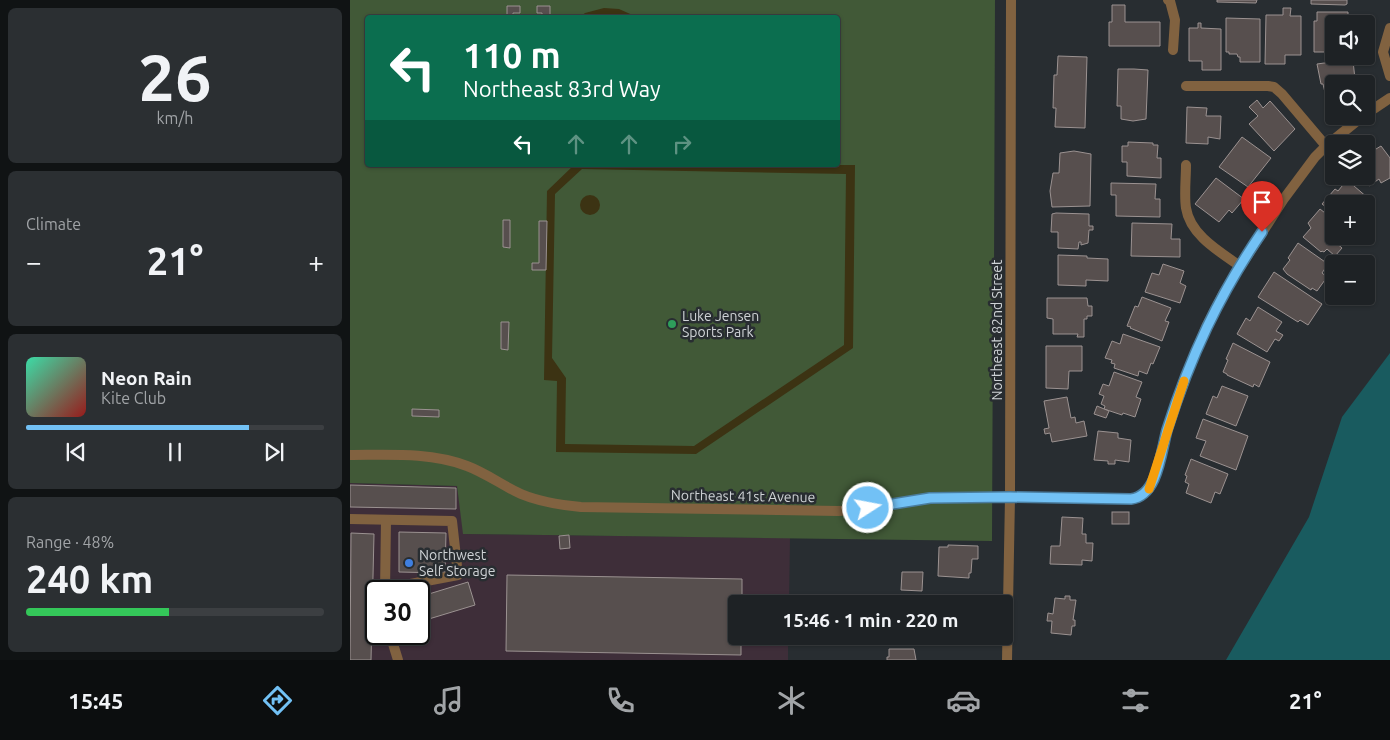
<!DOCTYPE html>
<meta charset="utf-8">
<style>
:root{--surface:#1e2225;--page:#2b2f32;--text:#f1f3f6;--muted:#a1a4a7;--line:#3c3f42;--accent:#72c1f5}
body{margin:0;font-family:Ubuntu,sans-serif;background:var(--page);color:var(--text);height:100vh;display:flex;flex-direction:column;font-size:19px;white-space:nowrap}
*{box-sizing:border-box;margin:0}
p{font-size:16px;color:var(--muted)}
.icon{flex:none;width:28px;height:28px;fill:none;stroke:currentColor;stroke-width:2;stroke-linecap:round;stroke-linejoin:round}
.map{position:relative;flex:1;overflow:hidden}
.panel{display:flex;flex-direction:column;gap:8px;padding:8px;background:#101314;width:350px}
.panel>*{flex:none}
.top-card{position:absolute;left:15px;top:15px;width:475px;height:152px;border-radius:5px;box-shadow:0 1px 4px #0004,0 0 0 1px var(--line);background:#0b6e4f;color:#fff;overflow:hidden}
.tools{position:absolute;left:975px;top:15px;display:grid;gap:10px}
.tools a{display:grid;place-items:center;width:50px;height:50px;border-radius:5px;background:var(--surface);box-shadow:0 1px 4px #0004,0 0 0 1px var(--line);font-size:25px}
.speed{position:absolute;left:15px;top:580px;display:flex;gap:10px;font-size:25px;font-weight:700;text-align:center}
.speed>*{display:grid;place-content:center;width:65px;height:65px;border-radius:50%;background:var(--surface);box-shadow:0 1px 4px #0004,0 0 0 1px var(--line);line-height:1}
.speed .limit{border:2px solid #111;border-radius:8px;background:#fff;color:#111}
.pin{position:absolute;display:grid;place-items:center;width:42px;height:42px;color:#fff;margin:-51px -21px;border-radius:50% 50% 50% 0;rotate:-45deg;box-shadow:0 0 5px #0007}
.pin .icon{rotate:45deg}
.me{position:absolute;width:55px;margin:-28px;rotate:79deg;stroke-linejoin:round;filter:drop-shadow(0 0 4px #0008)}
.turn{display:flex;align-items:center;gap:18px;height:105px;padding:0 15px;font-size:22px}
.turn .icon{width:65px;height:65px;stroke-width:2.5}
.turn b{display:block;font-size:35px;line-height:42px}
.lanes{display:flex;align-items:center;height:48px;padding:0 15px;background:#0003;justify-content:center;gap:25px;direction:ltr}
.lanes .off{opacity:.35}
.big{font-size:38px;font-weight:700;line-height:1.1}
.panel .tile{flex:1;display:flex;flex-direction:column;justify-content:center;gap:8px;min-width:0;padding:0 18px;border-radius:8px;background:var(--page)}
.panel .dial{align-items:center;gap:0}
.dial b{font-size:65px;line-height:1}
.song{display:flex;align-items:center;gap:15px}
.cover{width:60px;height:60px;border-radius:8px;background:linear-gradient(135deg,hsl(160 70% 55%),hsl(0 70% 35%))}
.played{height:5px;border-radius:2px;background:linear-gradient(90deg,var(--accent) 75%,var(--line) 75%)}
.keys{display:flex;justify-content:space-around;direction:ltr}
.heat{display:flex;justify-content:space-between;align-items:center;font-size:28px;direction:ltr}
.charge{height:8px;border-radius:4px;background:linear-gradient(90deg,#34c759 48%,var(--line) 0)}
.trip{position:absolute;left:378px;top:595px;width:285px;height:50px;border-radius:5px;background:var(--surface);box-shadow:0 1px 4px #0004,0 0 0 1px var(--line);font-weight:700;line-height:50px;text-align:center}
.menu{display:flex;height:80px;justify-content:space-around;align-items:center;background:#0c0e0f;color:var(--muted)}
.menu .icon{width:35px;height:35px}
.menu .current{color:var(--accent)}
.menu b{font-size:22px;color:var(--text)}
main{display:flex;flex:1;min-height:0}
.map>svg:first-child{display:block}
</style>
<main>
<section class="panel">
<div class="tile dial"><b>26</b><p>km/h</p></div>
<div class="tile"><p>Climate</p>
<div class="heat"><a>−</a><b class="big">21°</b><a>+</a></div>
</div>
<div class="tile">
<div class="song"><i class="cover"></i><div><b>Neon Rain</b><p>Kite Club</p></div></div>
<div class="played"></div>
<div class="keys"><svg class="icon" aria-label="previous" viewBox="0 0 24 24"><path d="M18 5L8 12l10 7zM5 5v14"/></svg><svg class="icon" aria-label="pause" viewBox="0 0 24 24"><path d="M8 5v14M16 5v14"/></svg><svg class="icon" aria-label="next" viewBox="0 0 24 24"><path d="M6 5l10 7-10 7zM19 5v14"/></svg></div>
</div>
<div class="tile"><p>Range · 48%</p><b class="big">240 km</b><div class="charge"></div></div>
</section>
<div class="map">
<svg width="1040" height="660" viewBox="0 0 1040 660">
<rect width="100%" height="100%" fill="#282d31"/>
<path fill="#3e2e39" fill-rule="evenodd" d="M0,483L107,486L114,534L440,538L439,604H386V636H438V660H0ZM26,591H69V634H26Z"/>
<path fill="#415937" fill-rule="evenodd" d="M0,0H645L644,276L646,285L643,318L642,541L113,534L107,486L0,483ZM18,18H488V165H18Z"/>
<g fill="#3c3313" fill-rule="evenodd">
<polygon points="254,8 269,9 287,17 230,17 235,13"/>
<path d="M224,165H505L503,348L346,454L206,452L207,381L194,380L197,191ZM232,169L496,174L494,345L344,446L215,444L216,378L202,358L205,194Z"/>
<circle cx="240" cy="205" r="10"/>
</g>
<polygon fill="#195b5f" points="1040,353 1040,660 876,660 959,517 992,417"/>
<g fill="#574f4e" stroke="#9b9291">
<polygon points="867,0 907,0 906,3 867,2"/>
<polygon points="961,0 997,0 997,4 995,5 961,4"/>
<polygon points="762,5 775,5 775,22 810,22 810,46 759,46 759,22 762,22"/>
<polygon points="157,6 170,6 170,13 163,13 163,18 157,18"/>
<polygon points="187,6 200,6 200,18 192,18 192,13 187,13"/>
<polygon points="933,8 941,8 940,16 951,16 951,55 935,55 935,64 915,64 916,15 933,15"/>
<polygon points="967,12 998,12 998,24 984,24 984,52 964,52 964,21 967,21"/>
<polygon points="876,18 910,19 910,62 890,62 890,57 888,57 887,54 879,54 879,52 876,52"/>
<polygon points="848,23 851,23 851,28 871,29 871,70 852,70 852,61 839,61 839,28 848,28"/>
<polygon points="708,56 737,57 735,128 705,127 706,108 703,108 704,75 707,75"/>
<polygon points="996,60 996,62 1003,61 1005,79 999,80 1000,84 984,84 984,95 976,97 973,84 971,84 967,64"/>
<polygon points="768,69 784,69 798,70 796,119 783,121 771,119 771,106 767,106"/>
<polygon points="907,100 913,108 920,101 945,129 924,151 899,124 908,116 899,107"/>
<polygon points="837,107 857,108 856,116 871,116 870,139 858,137 858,144 836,143"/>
<polygon points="892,137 921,158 898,187 869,167"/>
<polygon points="778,142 803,143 803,145 808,145 807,158 811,158 811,178 777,176 777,162 772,162 772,146 778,146"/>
<polygon points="1031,146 1040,158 1040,178 1031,183 1029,179 1019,186 1013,176 1016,176 1016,155"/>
<polygon points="724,151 741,154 740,206 702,207 700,191 703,173 709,173 710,153"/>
<polygon points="866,178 894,199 882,213 879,210 869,222 845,204"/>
<polygon points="997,180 1018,198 1013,204 984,204 984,213 972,204 985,189 988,191"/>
<polygon points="761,183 806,184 805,199 810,199 810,217 766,216 766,195 761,195"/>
<polygon points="970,209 984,220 984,236 990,236 985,242 992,248 985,256 977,249 974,252 972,251 971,252 953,237 961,228 958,223"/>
<polygon points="706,213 739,214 739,226 743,226 743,230 739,230 738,243 731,245 731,242 729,242 728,249 708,248 708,232 701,232 702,214"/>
<polygon points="153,220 160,220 160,248 153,247"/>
<polygon points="189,221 197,221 196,270 182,270 182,263 189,263"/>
<polygon points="782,223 822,224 821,239 830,239 830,257 781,256"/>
<polygon points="948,243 978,264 972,273 977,277 967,291 962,288 961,290 937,274 933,269 940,260 938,258"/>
<polygon points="708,255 737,256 737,258 758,259 758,281 736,280 736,286 708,285"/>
<polygon points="813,264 834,271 830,283 836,286 830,303 795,292 802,273 809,275"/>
<polygon points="924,272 972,304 958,325 950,320 948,322 908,297"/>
<polygon points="792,297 821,308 815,321 819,322 812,341 780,328 781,327 777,326 785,306 788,307"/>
<polygon points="697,298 737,298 738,306 742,306 742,316 737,316 737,319 734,319 734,337 727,337 728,334 703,334 703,319 697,318"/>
<polygon points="908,307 932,322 926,331 933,335 929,341 925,339 917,352 887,334 896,318 900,321"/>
<polygon points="151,322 159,322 158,350 151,349"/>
<polygon points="773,334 810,347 803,364 801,363 797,374 789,371 788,376 764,368 765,364 761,363 762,360 755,358 762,341 770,344"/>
<polygon points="883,343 920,362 909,387 904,384 903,387 877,375 877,374 873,372 878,360 876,359"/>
<polygon points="696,346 732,346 732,371 719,371 718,389 696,388"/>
<polygon points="764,372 792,382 786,397 791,399 785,417 773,413 772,415 754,409 755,406 751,404 754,396 749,394 753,384 759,386"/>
<polygon points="872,386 898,396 886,426 856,414 863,396 867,398"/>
<polygon points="717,397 721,418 725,417 726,423 734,421 737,436 702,442 700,433 695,434 694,429 699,428 694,401"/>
<polygon points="747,406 759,411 756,418 744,414"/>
<polygon points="62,409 89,410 89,417 62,416"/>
<polygon points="853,419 898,436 886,470 850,456 856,441 846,438"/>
<polygon points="748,431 768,433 768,438 781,440 779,462 765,460 765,464 758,464 758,461 744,460"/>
<polygon points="841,459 878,474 870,494 865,492 861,503 836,493 839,484 835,482 837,476 835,475"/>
<polygon points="0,485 106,488 106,509 0,507"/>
<rect x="762" y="512" width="17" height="12"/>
<polygon points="712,517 733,518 732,534 736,534 736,543 743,543 742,561 732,560 732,565 700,564 701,546 710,546"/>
<polygon points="49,532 96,533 95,573 49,572"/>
<polygon points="1,533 24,534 21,660 0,660"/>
<polygon points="219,535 220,548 210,549 209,536"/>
<polygon points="598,545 628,546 628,559 622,559 621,573 619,573 619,578 588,576 589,547 598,547"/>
<polygon points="552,572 573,572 572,591 551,590"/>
<polygon points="157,575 392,579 392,604 386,604 386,636 391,636 391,655 156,651"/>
<polygon points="118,582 125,605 69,622 69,597"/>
<polygon points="538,596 567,597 566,604 538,604"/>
<polygon points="715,596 720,596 720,600 726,600 723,620 725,620 725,626 722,626 721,635 701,633 702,621 697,621 698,613 703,614 705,598 715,599"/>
<polygon points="597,636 624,636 624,642 597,641"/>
<polygon points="539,649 564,649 566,660 537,660 537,657 539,657"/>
</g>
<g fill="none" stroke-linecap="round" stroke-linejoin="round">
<g stroke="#816240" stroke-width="10">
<polyline points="818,0 820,1 825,20 823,50"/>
<path d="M836,165C836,179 834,195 836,208C840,235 870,252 890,266"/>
<polyline points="0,519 102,521 108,575 34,589"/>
<polyline points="35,591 36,520"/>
<polyline points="40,634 48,660"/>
</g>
<g stroke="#816240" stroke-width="10">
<polyline points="1040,28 1033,52 1040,76"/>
<polyline points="836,86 918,86 924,87 932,94 976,146"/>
<polyline points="1016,114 1040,98"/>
<path d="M0,455C39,455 80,452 117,466C136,473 153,486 171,494C190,502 210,505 231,507L488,511L507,510L580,498H787L799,489L803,481L817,431L839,368L857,325L873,294L933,200L965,157L976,146L1013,116"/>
<polyline points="657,660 660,497 661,0"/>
</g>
</g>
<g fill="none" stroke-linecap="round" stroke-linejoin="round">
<defs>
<path id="route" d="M518,508L580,498L660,497L781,499C808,496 811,452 817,430C840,357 869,295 912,232"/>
</defs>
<use href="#route" stroke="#4a7d9f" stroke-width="12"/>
<use href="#route" stroke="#72c1f5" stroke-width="9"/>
<polyline stroke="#f59e0b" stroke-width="9" points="799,489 834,381"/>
</g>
<circle fill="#2e9e5b" stroke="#282d31" stroke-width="2" cx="322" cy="324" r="5"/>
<circle fill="#3f7fe0" stroke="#282d31" stroke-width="2" cx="59" cy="563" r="5"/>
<g text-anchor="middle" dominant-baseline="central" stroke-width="5" stroke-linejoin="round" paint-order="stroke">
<g font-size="14" fill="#cfd3d6" stroke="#282d31" text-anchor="start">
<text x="332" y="316">Luke Jensen<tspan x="332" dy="16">Sports Park</tspan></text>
<text x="69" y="555">Northwest<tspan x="69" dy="16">Self Storage</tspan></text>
</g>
<g font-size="14" fill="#cfd3d6" stroke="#282d31">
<text transform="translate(647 330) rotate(-90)">Northeast 82nd Street</text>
<text transform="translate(393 496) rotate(1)">Northeast 41st Avenue</text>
</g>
</g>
</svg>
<div class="tools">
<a><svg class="icon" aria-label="sound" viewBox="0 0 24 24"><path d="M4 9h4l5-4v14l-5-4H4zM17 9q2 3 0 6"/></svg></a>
<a><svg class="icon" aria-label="search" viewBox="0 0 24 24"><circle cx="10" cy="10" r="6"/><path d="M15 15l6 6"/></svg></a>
<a><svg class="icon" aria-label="layers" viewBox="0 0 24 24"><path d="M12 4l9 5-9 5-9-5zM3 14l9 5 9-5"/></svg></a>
<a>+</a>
<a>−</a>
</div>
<div class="speed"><div class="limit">30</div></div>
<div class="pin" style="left:912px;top:232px;background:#d93025"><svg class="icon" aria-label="arrive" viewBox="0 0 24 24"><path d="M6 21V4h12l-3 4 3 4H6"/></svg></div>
<svg class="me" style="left:518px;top:508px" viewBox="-20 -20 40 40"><circle r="17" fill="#72c1f5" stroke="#fff" stroke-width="3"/><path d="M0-11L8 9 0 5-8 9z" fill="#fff"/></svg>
<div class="trip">15:46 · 1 min · 220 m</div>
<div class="top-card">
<div class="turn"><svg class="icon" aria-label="left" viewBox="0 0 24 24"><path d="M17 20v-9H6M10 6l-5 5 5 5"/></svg><div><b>110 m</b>Northeast 83rd Way</div></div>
<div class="lanes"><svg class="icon" aria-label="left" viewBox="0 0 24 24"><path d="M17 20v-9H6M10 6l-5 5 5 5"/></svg><svg class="icon off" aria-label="ahead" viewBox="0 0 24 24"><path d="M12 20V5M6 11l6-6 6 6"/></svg><svg class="icon off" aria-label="ahead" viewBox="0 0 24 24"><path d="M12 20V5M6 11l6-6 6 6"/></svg><svg class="icon off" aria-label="right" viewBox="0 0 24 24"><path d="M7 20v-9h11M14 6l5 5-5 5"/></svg></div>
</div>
</div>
</main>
<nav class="menu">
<b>15:45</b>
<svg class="icon current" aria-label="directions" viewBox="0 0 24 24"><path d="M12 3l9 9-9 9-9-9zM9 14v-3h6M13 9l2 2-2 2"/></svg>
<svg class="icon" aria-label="music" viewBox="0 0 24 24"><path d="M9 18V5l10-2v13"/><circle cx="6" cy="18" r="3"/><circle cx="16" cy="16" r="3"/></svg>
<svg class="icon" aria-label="phone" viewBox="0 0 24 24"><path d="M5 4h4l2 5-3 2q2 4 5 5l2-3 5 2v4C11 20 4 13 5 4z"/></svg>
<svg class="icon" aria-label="climate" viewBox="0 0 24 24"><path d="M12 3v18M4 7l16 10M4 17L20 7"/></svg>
<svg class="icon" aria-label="car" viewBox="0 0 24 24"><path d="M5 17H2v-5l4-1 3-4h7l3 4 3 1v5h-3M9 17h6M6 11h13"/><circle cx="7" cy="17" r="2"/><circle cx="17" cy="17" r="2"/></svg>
<svg class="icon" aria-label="filters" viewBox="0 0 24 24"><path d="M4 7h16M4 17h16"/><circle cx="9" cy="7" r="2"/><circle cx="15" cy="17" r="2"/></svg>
<b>21°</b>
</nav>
